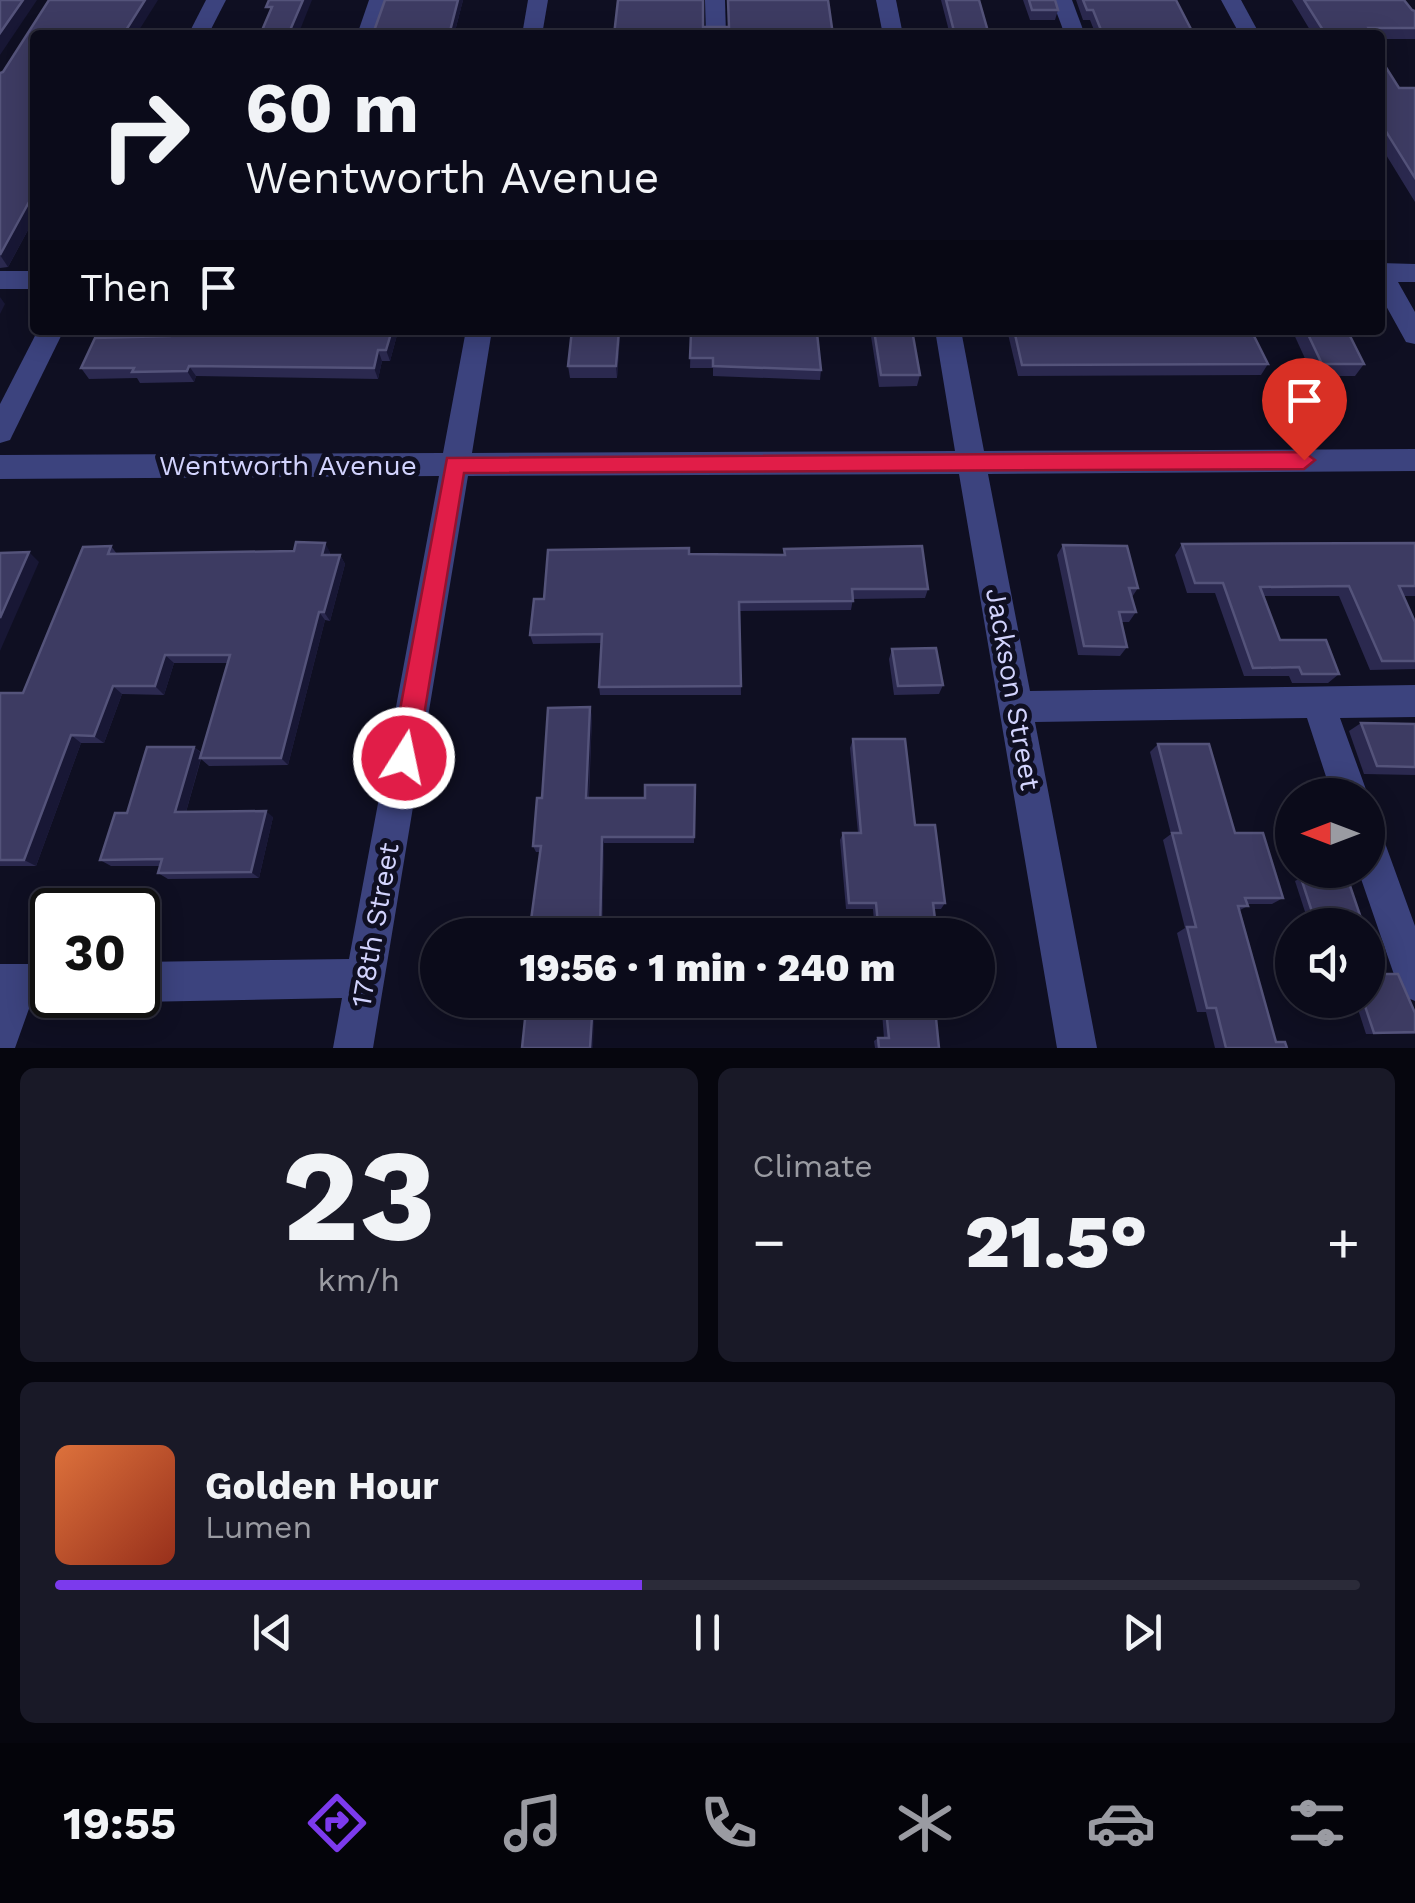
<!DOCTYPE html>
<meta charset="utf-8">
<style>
:root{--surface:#0b0b1a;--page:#191927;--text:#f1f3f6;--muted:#9a9ba2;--line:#2b2b39;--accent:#7c3aed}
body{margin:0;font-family:"Work Sans",sans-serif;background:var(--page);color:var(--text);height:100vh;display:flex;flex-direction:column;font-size:38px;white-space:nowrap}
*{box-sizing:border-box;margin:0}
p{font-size:32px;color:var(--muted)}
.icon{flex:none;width:55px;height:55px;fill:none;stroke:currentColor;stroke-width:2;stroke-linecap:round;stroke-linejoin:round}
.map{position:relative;height:1048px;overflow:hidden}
.panel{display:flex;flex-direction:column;gap:20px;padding:20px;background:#06060e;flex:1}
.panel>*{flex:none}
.banner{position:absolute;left:30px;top:30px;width:1355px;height:305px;border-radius:10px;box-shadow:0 5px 25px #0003,0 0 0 2px var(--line);background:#0b0b1a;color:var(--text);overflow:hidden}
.needle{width:65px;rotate:270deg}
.buttons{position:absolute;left:1275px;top:778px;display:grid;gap:20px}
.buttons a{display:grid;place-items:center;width:110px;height:110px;border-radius:50%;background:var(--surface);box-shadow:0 5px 25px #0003,0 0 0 2px var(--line);font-size:50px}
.speed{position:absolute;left:30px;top:888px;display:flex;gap:20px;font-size:50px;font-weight:700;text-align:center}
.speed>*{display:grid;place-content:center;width:130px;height:130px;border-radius:50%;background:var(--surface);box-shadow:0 5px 25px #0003,0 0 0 2px var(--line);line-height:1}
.speed .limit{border:5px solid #111;border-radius:15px;background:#fff;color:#111}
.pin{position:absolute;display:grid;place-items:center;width:85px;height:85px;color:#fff;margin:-102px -42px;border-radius:50% 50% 50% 0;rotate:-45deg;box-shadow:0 0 10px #0007}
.pin .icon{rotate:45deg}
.me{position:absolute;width:110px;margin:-55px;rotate:10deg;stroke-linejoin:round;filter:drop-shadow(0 0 8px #0008)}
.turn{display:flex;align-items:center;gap:35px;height:210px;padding:0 50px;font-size:45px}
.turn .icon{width:130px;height:130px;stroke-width:2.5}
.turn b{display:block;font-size:70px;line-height:85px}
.then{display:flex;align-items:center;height:95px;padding:0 50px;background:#0003;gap:20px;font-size:38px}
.big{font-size:75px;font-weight:800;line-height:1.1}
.panel .card{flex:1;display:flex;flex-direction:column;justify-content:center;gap:15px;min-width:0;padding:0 35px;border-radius:15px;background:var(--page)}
.panel .dial{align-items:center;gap:0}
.dial b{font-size:130px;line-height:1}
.song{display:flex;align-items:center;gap:30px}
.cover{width:120px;height:120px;border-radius:15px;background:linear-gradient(135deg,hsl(20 70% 55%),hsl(10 70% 35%))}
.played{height:10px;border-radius:5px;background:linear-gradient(90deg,var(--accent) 45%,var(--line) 45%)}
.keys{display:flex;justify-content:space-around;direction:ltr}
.heat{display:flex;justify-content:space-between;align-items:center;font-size:55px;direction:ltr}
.panel .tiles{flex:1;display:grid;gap:20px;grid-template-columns:1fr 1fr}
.card:last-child{grid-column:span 2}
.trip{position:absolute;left:420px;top:918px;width:575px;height:100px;border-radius:50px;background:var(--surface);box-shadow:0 5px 25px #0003,0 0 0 2px var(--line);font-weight:800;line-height:100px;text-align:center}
.tabs{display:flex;height:160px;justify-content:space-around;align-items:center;background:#04040a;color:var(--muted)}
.tabs .icon{width:70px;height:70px}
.tabs .on{color:var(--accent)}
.tabs b{font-size:45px;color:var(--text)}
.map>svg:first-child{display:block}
</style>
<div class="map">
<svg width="1415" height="1048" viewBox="0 0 1415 1048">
<rect width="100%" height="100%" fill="#0f0f22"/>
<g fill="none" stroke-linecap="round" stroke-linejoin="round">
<g fill="#3c437e" fill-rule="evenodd">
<polygon points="206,0 226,0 208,35 188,35"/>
<polygon points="369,0 389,0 377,35 357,35"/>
<polygon points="528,0 548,0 542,35 522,35"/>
<polygon points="705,0 725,0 726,35 706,35"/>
<polygon points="876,0 896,0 903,35 883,35"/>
<polygon points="1052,0 1072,0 1085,35 1065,35"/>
<polygon points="1221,0 1241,0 1260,35 1240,35"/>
<polygon points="1380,263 1415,264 1415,282 1398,282 1415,312 1415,344 1406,342 1380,295"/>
<rect x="0" y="271" width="35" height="18"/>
<polygon points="38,330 64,330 10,440 0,443 0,404"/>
<polygon points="466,330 492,330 472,453 955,451 935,330 961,330 984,451 1415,449 1415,471 988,474 1030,691 1415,685 1415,717 1340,718 1368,795 1368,796 1332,795 1307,718 1035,722 1097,1048 1057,1048 959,474 468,476 373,1048 333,1048 342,998 138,1002 124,996 138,995 138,962 349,959 439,476 0,479 0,455 443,453"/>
<polygon points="1368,827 1381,832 1415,926 1415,1001 1401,995 1358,870 1368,870"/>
<polygon points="0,964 52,964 52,995 67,995 52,1003 31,1003 15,1048 0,1048"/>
</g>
</g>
<g fill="#2b294f">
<polygon points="463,0 454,35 376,35 374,31"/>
<polygon points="941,0 979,0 989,35 950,35"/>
<polygon points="1023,0 1055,0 1058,10 1055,20 1030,20"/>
<polygon points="1076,0 1176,0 1194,35 1096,35 1090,20 1083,20"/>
<polygon points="1292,0 1404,0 1412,10 1415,11 1415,39 1380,39 1380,35 1313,35"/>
<polygon points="35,35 35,217 8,267 0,268 0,73 3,72"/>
<polygon points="1380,58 1399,88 1415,88 1415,202 1380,145"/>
<polygon points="172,330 395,330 397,335 390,361 382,361 378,379 196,376 194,382 140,383 137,378 89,379 81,368 170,336"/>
<polygon points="870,330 912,330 920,375 917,386 879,387"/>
<polygon points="1007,330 1251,330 1268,364 1261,375 1018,376"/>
<polygon points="1292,330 1347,330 1364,364 1355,376 1313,376"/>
<polygon points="691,333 821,370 820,380 713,376 713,368 690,368"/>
<polygon points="620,337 617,378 570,378 568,366"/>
<polygon points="1415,543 1415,596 1403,596 1415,622 1415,669 1370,670 1339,596 1263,596 1280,640 1339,674 1328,683 1292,683 1289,676 1244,676 1215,593 1187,593 1175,555 1182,544"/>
<polygon points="1063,545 1138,588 1132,597 1136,612 1129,622 1121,622 1127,647 1120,656 1078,655 1057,555"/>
<polygon points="111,546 117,554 330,552 330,555 340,555 345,564 330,621 325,620 288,765 209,766 201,759 186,812 273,817 259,878 168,879 158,873 160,866 111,866 100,860 127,813 194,747 202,753 227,663 174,663 164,695 122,694 104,743 81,743 36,866 0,866 0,693 23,693"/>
<polygon points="784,549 928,589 925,598 853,599 851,610 740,611 741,695 600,695 599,687 602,643 533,644 530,635 544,599 689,554 784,555"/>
<polygon points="892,649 943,685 939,694 894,695 889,659"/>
<polygon points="592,715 589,798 645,798 695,785 694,843 604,843 602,935 529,935 540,852 536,852 533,846 542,798"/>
<polygon points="1361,723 1415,724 1415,775 1364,774 1349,731"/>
<polygon points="853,739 915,825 945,903 941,909 934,909 937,935 875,935 873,909 846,909 840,840 843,833 858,833 850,748"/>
<polygon points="1158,744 1235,833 1283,898 1272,904 1247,904 1248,906 1240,910 1276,1042 1287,1048 1215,1048 1206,1012 1197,1012 1177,933 1185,928 1163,840 1171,834 1150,752"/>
<polygon points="1301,878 1362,921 1355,924 1309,924 1295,881"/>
<polygon points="646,1000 692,1000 693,1006 646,1007"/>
<polygon points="881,1000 945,1000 946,1008 941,1012 935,1012 939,1048 875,1048 874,1041 878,1038 884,1038"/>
<polygon points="1355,1000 1368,1000 1415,1013 1415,1034 1366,1034"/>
</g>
<g fill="#181735">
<polygon points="23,0 37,0 0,55 0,33"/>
<polygon points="145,0 158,0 136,35 123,35"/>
<polygon points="303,0 312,0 298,35 288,35"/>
<polygon points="458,0 463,0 454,35 449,35"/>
<polygon points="35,191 35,217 8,267 0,255"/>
<polygon points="0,297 5,304 0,314"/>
<polygon points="392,330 395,330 397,335 390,361 386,350"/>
<polygon points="619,330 620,337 617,378 616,366"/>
<polygon points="378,350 382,361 378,379 374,368"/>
<polygon points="189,366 196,376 194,382 187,371"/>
<polygon points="325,543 330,552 328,564 322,555"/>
<polygon points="29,552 39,562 0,651 0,618"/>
<polygon points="340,555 345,564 330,621 324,612"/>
<polygon points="319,612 325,620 288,765 281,758"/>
<polygon points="165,655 174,663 164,695 155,686"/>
<polygon points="113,686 122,694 104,743 94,736"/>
<polygon points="590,707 592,715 588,805 586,798"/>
<polygon points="71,735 81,743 36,866 24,860"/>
<polygon points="194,747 202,754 184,819 175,812"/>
<polygon points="266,811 273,817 259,878 251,872"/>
<polygon points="602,837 604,843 602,935 600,935"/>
<polygon points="593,1000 595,1000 593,1048 590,1048"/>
</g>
<g fill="#3d3b62" stroke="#54537a" stroke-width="2.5">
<polygon points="0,0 23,0 0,33"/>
<polygon points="49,0 145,0 123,35 35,35 35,191 0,255 0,73 3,72"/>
<polygon points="269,0 303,0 288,35 260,35 272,7 266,7"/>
<polygon points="385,0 458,0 449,35 421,35 422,30 374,31"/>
<polygon points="618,0 703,0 703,27 729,27 728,0 828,0 833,35 614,35"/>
<polygon points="946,0 979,0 989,35 955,35"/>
<polygon points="1029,0 1055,0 1058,10 1032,10"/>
<polygon points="1083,0 1176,0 1194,35 1103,35 1093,10 1087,10"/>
<polygon points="1304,0 1404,0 1412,10 1415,11 1415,28 1369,28 1374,34 1326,35"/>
<polygon points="1380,58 1399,88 1415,88 1415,178 1380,122"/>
<polygon points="172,330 392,330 386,350 378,350 374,368 189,366 187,371 132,372 134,368 81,368 95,338 170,336"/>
<polygon points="572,330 619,330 616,366 568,366"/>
<polygon points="728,330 802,330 802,333 817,333 821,370 713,366 713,358 690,358 691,333 728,333"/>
<polygon points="874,330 912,330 920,375 881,375"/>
<polygon points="1014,330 1251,330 1268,364 1022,365"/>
<polygon points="1306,330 1347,330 1364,364 1322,364"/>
<polygon points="296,542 325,543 322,555 340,555 324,612 319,612 281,758 200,758 230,655 165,655 155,686 113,686 94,736 71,735 24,860 0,860 0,693 23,693 83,547 111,546 108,554 294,551"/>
<polygon points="1415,543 1415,586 1399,586 1415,622 1415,661 1382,661 1349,586 1260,587 1280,640 1326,640 1339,674 1302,674 1299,667 1253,668 1223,583 1195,583 1182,544"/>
<polygon points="1063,545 1127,546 1138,588 1129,588 1136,612 1119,612 1127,647 1084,646"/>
<polygon points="922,546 928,589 852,589 853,601 739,602 741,686 599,687 602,634 530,635 534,599 544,599 548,550 689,548 689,554 785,555 784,549"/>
<polygon points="29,552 0,618 0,553"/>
<polygon points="936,648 943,685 898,686 892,649"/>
<polygon points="590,707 586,798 645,798 645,785 695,785 694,837 602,837 600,935 529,935 541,846 533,846 537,798 542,798 548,708"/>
<polygon points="1361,723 1415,724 1415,767 1377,766"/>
<polygon points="853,739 905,739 915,825 935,825 945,903 933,903 937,935 879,935 876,903 849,903 843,833 861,833"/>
<polygon points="1158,744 1209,744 1235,833 1263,833 1283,898 1245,898 1248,906 1238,906 1276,1042 1285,1042 1287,1048 1226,1048 1216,1008 1207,1008 1187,927 1196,927 1172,833 1181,833"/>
<polygon points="147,747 194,747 175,812 266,811 251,872 158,873 162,859 100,860 115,813 127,813"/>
<polygon points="1347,877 1362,921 1315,921 1301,878"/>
<polygon points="735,920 787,920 788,935 735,935"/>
<polygon points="1368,974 1398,974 1415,1013 1415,1032 1374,1033 1363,1000 1368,1000"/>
<polygon points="527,1000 593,1000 590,1048 522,1048"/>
<polygon points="646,1000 692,1000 692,1004 646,1005"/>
<polygon points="885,1000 945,1000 946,1008 935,1008 939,1048 879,1048 878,1038 889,1038"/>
</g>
<polygon fill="#e11d48" stroke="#92132f" stroke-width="2.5" points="1304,452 1315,460 1304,469 464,473 417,758 413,767 404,771 394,767 391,758 447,458"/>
<g text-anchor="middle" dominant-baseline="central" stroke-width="10" stroke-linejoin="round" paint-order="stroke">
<g font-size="28" fill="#d2d3fd" stroke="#0f0f22">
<text x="288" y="465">Wentworth Avenue</text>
<text transform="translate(1013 689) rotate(80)">Jackson Street</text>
<text transform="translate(375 925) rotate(-80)">178th Street</text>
</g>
</g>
</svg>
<div class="buttons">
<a><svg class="needle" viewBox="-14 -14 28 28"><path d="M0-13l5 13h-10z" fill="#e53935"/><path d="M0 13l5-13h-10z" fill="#9a9ba2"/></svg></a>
<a><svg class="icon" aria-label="sound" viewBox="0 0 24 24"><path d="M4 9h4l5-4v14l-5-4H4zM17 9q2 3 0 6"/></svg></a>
</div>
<div class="speed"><div class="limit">30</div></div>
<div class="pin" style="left:1304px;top:460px;background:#d93025"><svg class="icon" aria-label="arrive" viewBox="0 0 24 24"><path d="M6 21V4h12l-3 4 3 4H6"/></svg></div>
<svg class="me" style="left:404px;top:758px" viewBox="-20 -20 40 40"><circle r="17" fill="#e11d48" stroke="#fff" stroke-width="3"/><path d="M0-11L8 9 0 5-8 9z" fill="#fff"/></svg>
<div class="trip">19:56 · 1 min · 240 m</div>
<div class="banner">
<div class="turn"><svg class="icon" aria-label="right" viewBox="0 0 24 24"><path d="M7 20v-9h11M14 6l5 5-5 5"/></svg><div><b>60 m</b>Wentworth Avenue</div></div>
<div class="then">Then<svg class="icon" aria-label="arrive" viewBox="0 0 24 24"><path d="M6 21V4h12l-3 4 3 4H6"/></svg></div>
</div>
</div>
<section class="panel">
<div class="tiles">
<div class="card dial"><b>23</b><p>km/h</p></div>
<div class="card"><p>Climate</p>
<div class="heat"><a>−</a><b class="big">21.5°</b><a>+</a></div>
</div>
<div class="card">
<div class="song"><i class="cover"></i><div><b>Golden Hour</b><p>Lumen</p></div></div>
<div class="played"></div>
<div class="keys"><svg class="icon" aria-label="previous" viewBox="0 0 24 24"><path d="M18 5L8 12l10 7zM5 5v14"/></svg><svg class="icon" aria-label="pause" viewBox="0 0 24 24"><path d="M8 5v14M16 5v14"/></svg><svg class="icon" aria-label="next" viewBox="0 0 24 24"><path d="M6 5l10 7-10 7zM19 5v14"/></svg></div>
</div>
</div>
</section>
<nav class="tabs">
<b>19:55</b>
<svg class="icon on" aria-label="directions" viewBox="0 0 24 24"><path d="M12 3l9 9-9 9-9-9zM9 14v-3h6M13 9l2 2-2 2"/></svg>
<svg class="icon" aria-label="music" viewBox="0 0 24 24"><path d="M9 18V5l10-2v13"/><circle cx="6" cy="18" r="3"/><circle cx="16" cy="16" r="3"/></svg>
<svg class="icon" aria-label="phone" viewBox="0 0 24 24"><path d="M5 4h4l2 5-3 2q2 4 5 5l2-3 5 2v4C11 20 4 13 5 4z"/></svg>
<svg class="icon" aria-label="climate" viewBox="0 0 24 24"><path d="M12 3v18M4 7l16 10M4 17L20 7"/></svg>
<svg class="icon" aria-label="car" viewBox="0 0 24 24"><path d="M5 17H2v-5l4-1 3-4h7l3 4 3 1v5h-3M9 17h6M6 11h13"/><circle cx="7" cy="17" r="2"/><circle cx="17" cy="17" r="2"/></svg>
<svg class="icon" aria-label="filters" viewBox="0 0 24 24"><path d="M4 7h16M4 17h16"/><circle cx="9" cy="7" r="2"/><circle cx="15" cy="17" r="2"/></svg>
</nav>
